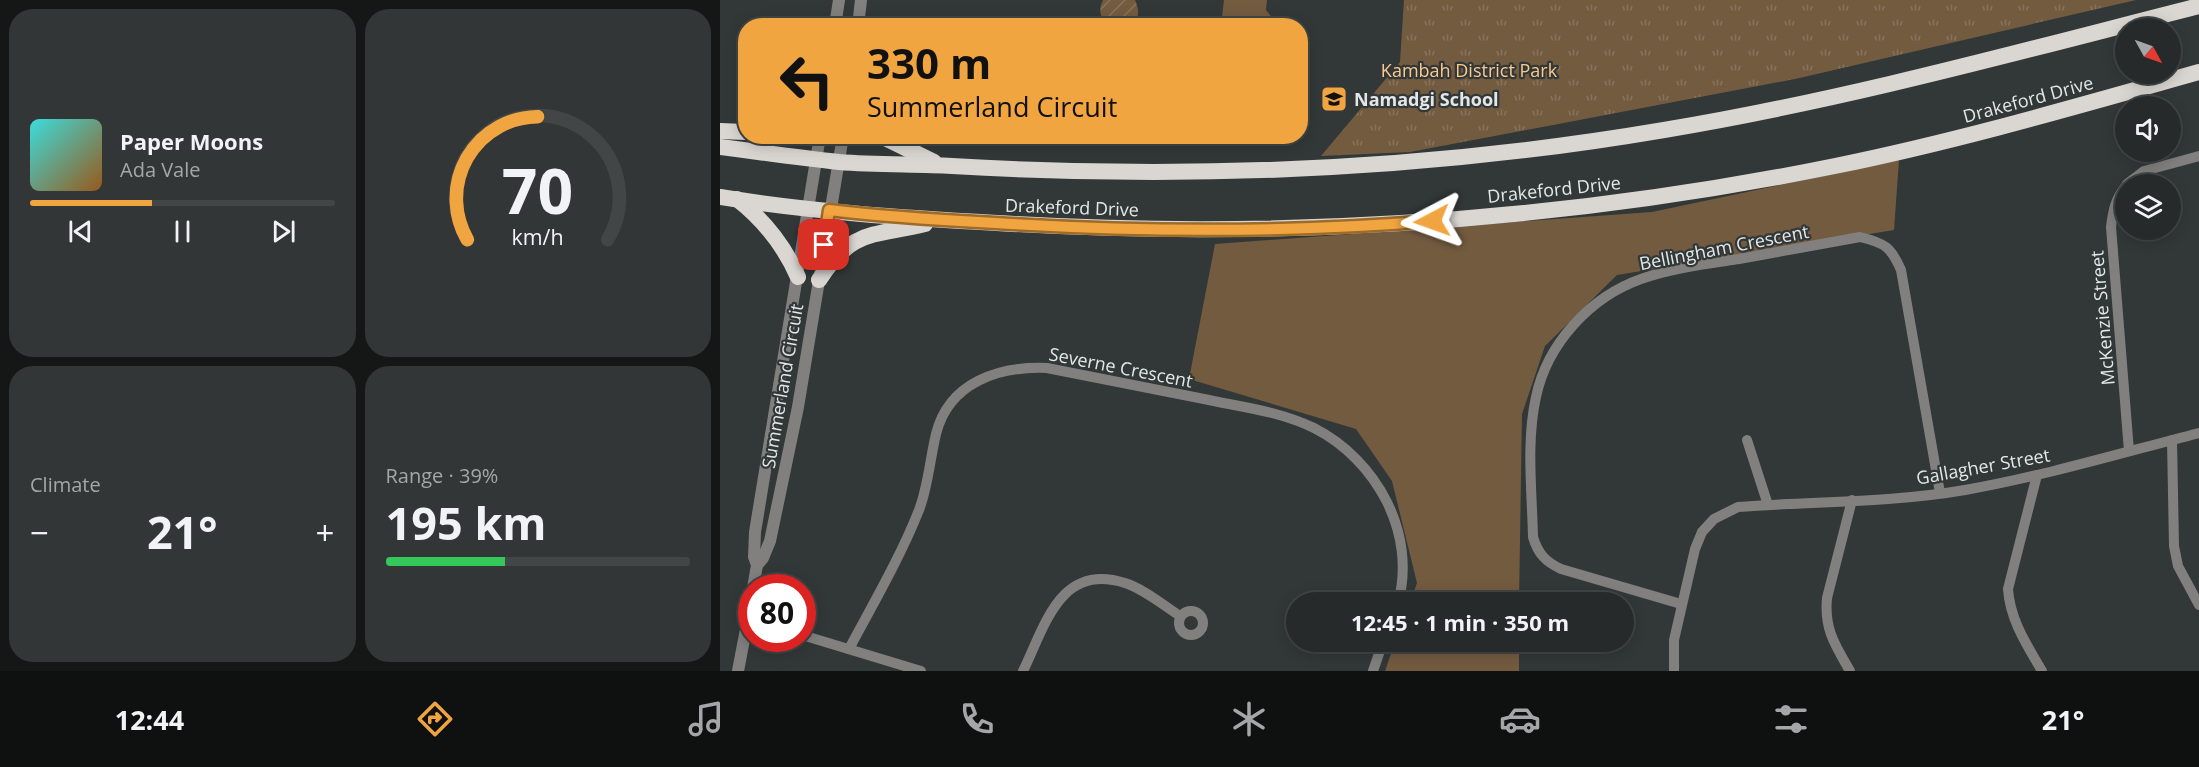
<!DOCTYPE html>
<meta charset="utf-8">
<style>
:root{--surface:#262a2a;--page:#323636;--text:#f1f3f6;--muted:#a4a7a8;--line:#424647;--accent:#f1a540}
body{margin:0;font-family:"Open Sans",sans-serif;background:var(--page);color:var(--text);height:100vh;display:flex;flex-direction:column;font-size:22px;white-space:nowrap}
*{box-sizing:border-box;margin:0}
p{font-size:20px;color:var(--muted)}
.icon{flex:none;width:33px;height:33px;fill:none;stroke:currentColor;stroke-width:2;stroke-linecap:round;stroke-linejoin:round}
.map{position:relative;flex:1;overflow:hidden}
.side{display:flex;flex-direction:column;gap:9px;padding:9px;background:#151717;width:720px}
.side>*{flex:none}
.guide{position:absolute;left:18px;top:18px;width:570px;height:126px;border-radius:24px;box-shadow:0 3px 15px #0003,0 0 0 2px var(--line);background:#f1a540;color:#111;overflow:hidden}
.needle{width:39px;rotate:130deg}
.fabs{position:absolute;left:1395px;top:18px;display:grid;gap:12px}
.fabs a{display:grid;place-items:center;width:66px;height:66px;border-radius:50%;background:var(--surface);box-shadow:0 3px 15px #0003,0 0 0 2px var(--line);font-size:30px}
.speed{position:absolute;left:18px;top:574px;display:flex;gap:12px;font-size:30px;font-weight:700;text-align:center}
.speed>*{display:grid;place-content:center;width:78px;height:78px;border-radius:50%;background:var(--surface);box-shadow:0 3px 15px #0003,0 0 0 2px var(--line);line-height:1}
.speed .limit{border:9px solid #d22;background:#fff;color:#111}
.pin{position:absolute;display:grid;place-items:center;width:51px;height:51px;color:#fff;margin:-26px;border-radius:12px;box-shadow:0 3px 9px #0006}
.me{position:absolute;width:66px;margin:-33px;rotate:266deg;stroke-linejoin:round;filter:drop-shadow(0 0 4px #0008)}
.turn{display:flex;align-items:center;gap:21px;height:126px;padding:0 30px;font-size:27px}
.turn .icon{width:78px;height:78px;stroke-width:2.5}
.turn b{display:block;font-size:42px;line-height:51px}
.big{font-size:45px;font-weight:700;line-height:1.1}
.side .widget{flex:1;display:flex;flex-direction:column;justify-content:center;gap:9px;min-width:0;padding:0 21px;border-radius:24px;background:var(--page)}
.side .dial{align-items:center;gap:0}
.dial svg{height:156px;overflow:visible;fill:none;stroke:var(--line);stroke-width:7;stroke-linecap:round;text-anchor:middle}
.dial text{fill:var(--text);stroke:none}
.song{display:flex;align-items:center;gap:18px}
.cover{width:72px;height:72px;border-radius:9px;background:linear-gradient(135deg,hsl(180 70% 55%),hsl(30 70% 35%))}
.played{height:6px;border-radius:3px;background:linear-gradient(90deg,var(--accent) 40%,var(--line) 40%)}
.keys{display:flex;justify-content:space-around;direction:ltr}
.heat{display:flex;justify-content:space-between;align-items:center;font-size:33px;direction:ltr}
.charge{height:9px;border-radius:4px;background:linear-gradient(90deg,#34c759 39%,var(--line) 0)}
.side .tiles{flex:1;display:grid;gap:9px;grid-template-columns:repeat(2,1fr)}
.trip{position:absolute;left:566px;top:592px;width:348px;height:60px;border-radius:30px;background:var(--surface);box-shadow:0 3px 15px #0003,0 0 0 2px var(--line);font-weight:700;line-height:60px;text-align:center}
.tabs{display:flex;height:96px;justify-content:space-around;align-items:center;background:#0f1111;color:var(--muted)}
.tabs .icon{width:42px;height:42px}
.tabs .on{color:var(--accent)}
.tabs b{font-size:27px;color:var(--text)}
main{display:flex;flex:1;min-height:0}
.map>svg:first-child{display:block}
</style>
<main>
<section class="side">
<div class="tiles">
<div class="widget">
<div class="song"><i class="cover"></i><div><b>Paper Moons</b><p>Ada Vale</p></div></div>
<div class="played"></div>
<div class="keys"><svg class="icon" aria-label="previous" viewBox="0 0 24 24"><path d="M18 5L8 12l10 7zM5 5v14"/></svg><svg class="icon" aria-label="pause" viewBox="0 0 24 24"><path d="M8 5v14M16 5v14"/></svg><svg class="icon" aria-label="next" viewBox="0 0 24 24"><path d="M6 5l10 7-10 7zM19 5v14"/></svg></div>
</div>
<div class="widget dial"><svg viewBox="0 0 100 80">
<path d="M14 69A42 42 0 1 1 86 69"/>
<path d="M14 69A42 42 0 0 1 50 6" stroke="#f1a540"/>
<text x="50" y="56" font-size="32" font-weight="700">70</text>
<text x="50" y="72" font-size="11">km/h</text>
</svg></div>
<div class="widget"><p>Climate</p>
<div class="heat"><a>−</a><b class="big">21°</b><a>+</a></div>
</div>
<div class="widget"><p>Range · 39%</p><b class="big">195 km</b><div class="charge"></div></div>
</div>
</section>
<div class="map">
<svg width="1479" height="671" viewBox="0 0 1479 671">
<defs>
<pattern id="park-tufts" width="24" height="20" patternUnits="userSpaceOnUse" patternTransform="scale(1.5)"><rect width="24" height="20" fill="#735b40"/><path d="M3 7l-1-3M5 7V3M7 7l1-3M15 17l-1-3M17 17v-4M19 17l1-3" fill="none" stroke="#87735c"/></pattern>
<pattern id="garden-furrows" width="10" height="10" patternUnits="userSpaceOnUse" patternTransform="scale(1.5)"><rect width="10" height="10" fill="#735b40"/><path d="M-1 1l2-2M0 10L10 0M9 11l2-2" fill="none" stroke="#87735c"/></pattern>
</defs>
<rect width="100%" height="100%" fill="#323838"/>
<g fill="#735b40">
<polygon points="504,0 547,0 546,10 558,25 501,25"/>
<polygon points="1179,160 1174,230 897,275 825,346 802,414 799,603 690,603 697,583 672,481 636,429 469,379 495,244 932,212"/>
<polygon points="675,642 799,642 799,671 665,671"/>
</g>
<polygon fill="url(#park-tufts)" points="684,0 1416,0 1075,79 690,152 601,156 680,62"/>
<path fill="url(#garden-furrows)" d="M383,0H415C426,26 406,26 388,25C380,19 378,9 383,0Z"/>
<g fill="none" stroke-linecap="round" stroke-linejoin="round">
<g stroke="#82807e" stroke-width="10">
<polyline points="1407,184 1424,171 1479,156"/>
<path d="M1406,186C1395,199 1393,211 1391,227L1409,451"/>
<polyline points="1027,440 1048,505"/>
<polyline points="1452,440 1454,546 1458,566 1479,605"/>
<path d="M1317,475L1288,589C1290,620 1307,645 1322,671"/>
<path d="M961,604L841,569C826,562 818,554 813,537C812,491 806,442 816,397C827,344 870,297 921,279C952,268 986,264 1019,259C1059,252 1100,244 1140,237C1165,243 1171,247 1181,270L1220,493"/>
<circle cx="471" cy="623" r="12"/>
<polyline points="82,635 201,671"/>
<path d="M129,649C153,604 180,558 199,510C208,487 210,459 216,434C229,382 279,366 327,368C379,378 431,389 484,399C521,407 559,411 594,428C657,460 697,534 678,603"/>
<path d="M303,671C325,626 340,562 405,583C424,589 443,605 460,616"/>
<polyline points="653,671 663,642"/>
<path d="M954,671V640L975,549L982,532L994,519L1018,507C1093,501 1170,503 1245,490C1324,476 1401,453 1479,433"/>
<path d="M1130,671C1115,645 1104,629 1107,598L1132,500"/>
</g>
<g stroke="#82807e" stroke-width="12">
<polyline points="115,26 119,0"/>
<polyline points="138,26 141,0"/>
<polyline points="37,565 43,558 50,541 78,407 123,136"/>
<polyline points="33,588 37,565 34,557 35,532 100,136"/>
<polyline points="18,671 32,598"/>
</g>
<g stroke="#dad6d2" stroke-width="16">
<polyline points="0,131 26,132"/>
<polyline points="161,136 214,162"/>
<path d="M0,147C40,152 80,158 119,162C157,165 195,164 232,166C470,180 709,170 944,130C1125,100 1302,51 1479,6"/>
<path d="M0,197C91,212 185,218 277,223C557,240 839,222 1115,166C1238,141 1358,106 1479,72"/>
<path d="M17,199C45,221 64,245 78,277"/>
<path d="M99,280C133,228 151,237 205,224"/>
</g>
</g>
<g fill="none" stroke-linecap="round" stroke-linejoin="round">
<defs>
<path id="route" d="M104,245L109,210C165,217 220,220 276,223C421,232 567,233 712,221"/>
</defs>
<use href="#route" stroke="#9d6b2a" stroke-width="15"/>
<use href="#route" stroke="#f1a540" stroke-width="10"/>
</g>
<defs>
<symbol id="school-square" viewBox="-11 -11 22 22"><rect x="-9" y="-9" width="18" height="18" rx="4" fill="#f1a540" stroke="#323838"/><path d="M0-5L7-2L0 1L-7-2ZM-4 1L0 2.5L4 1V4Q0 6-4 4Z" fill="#111"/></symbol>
</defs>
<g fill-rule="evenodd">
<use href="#school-square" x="599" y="84" width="30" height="30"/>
</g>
<g text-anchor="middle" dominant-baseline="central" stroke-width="4.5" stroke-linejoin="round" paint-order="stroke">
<g font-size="18" fill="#fcc98f" stroke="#323838">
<text x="749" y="70">Kambah District Park</text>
</g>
<g font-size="18" font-weight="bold" fill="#e4e7e7" stroke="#323838" text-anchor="start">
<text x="634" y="99">Namadgi School</text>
</g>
<g font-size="18" fill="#e4e7e7" stroke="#323838">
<text transform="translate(1308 99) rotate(-15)">Drakeford Drive</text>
<text transform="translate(834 189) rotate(-6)">Drakeford Drive</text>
<text transform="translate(352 207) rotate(2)">Drakeford Drive</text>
<text transform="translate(1004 247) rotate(-11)">Bellingham Crescent</text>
<text transform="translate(1382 318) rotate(-95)">McKenzie Street</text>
<text transform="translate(401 367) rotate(11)">Severne Crescent</text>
<text transform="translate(62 386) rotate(-80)">Summerland Circuit</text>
<text transform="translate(1263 466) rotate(-10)">Gallagher Street</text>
</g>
</g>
</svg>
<div class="fabs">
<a><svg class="needle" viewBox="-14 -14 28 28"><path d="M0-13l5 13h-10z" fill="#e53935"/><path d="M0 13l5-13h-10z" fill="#a4a7a8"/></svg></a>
<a><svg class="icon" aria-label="sound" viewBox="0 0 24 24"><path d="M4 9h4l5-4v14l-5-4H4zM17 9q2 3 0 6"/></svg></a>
<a><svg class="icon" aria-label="layers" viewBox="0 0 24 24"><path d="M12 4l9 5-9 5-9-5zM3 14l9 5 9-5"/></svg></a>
</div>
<div class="speed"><div class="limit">80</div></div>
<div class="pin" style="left:104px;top:245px;background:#d93025"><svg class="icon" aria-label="arrive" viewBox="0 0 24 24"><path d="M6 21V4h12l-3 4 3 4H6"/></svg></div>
<svg class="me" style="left:712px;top:221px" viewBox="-20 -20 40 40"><path d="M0-17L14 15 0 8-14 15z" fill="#f1a540" stroke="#fff" stroke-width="4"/></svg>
<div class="trip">12:45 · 1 min · 350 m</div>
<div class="guide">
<div class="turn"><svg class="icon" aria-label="left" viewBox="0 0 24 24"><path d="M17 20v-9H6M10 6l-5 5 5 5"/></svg><div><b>330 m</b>Summerland Circuit</div></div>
</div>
</div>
</main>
<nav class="tabs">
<b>12:44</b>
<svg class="icon on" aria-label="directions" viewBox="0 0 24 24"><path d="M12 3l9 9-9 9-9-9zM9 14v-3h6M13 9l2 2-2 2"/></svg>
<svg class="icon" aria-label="music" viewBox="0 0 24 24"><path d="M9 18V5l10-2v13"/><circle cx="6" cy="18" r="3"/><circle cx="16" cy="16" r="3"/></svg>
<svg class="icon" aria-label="phone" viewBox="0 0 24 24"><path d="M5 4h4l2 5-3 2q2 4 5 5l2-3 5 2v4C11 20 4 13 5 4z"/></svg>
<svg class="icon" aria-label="climate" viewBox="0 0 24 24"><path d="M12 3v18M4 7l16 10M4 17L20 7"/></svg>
<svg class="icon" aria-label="car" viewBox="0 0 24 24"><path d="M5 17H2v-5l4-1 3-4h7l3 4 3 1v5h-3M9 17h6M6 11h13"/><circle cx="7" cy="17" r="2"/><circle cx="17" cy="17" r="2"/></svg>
<svg class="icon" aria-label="filters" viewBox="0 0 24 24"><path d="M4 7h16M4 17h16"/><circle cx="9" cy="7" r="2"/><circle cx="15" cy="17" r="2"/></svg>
<b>21°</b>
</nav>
